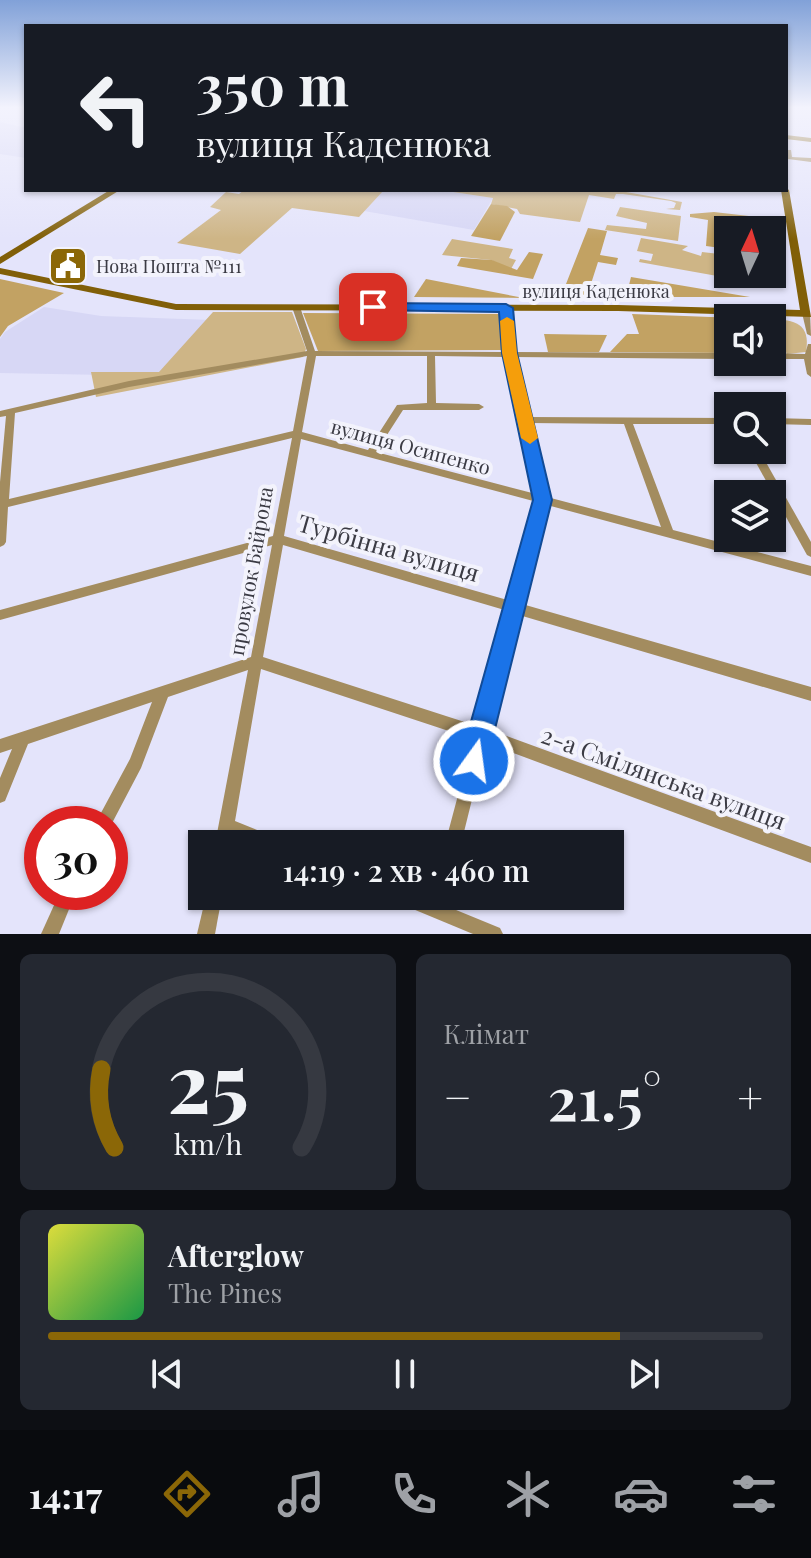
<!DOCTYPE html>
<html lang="uk">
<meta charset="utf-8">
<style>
:root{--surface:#171b24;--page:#242831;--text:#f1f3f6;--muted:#9ea1a6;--line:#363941;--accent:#8b6707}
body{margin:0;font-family:"Playfair Display",serif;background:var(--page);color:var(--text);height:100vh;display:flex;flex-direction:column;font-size:30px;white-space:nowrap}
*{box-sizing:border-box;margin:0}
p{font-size:26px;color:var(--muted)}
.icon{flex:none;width:44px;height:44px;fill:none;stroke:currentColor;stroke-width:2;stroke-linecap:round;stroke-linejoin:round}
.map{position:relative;height:934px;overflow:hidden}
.details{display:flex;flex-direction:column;gap:20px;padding:20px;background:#0d0f14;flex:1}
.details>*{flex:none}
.hud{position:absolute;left:24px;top:24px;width:764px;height:168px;border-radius:0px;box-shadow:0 2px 6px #0004;background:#171b24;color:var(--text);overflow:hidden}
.needle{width:52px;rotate:4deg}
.controls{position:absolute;left:714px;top:216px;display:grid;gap:16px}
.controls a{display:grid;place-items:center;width:72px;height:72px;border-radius:0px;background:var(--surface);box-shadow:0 2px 6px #0004;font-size:40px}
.speed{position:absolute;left:24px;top:806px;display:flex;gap:16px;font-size:40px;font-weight:700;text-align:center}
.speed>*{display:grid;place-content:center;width:104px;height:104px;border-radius:50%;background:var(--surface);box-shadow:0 2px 6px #0004;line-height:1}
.speed .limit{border:12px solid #d22;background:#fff;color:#111}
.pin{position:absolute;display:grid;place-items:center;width:68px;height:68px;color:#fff;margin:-34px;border-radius:16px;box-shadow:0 4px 12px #0006}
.me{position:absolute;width:88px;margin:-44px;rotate:14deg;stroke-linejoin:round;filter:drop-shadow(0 0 6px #0008)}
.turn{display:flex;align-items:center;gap:28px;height:168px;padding:0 40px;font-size:36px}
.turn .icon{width:104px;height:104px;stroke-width:2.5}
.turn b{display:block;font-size:56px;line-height:68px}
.big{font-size:60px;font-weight:600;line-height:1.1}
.details .tile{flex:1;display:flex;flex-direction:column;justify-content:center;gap:12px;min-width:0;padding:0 28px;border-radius:12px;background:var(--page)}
.details .dial{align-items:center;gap:0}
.dial svg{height:208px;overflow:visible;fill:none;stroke:var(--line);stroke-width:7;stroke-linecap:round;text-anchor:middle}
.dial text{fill:var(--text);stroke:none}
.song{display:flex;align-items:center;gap:24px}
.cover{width:96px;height:96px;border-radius:12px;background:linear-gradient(135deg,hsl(60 70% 55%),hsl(140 70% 35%))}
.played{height:8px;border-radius:4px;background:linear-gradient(90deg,var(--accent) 80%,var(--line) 80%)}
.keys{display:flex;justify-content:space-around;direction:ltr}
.heat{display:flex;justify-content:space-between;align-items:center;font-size:44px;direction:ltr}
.details .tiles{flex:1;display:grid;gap:20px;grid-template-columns:1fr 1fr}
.tile:last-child{grid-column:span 2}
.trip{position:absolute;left:188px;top:830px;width:436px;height:80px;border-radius:0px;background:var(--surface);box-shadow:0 2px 6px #0004;font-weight:600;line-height:80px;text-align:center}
.menu{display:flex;height:128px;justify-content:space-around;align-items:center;background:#090b0e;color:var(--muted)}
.menu .icon{width:56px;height:56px}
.menu .on{color:var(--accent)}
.menu b{font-size:36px;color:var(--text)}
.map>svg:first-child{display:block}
</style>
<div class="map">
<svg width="811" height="934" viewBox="0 0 811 934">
<rect width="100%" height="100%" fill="#e4e4fb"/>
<g fill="#d7d7f5">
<polygon points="0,122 26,128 26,158 0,154"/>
<polygon points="384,190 440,190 493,198 474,230 364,211"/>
<polygon points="44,307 101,316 211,320 159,376 0,373 0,339 5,332"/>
</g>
<g fill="#ceb586">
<polygon points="244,190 384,190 359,217 292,208 240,254 177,243 221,210 210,207 226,192 239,194"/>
<polygon points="440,190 615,190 682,202 680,210 666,209 674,208 676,203 671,201 623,194 616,194 614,199 589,195 580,222 520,214 517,209 491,204 493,198"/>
<polygon points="620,207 681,216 678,241 605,230 607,225 646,229 647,223 616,216"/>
<polygon points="641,238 688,246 682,250 701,256 702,252 728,255 728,274 734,274 734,279 639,262 640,259 651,261 653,254 637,251"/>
<polygon points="452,239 513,249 509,258 516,260 511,269 491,260 442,255"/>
<polygon points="213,312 292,312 306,349 303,357 96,397 91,372 159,372"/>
<path d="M772,319C794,320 811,323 806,352L787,354L772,326Z"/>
</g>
<g fill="#c2a263">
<polygon points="491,204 507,206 515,212 500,241 471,236"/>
<polygon points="714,212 767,218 768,226 735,221 724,224 724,227 733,229 728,230 728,249 706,246 708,220 690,217 690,214"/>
<polygon points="588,228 607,231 600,255 618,258 616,265 598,262 588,293 599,297 569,297 566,284"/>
<polygon points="529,252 543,254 533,279 457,266 461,258 492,260 517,270"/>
<polygon points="631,277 750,297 626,297"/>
<polygon points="0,279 64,293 8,326 0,337"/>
<polygon points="426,279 524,298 414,297"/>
<polygon points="303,313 499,314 503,350 318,351"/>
<polygon points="632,314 737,318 728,318 728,353 610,352 627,334 639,334"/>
<polygon points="544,334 607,335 599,352 548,352"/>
</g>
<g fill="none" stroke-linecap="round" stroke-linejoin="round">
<g fill="#a38c5f" fill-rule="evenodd">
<polygon points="787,150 791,150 792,157 811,158 811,162 788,159"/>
<path d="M293,305H296L300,307L315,351L505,352L502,308L506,306L510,308L513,352L728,353V359L514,357L528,417L728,418V424H633L673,530L811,566V576L547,505L522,604L811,687V701L519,615L490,730L811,847V863L486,743L461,844H445L473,739L261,669L235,821L277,838L279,844H252L232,836L231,844H215L248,670L168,697L141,768L110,827V824H95L130,759L152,702L28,744L5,801L0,803V778L12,749L0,753V739L251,657L272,545L0,620V610L273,536L292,438L8,507L6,542L4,545L0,547V482L6,416L0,417V411L129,381L307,351L292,307ZM307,356L293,431L9,499L15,413L129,387ZM316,356H427V403L397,405L368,450L302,432ZM435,356L506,357L536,494L376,452L403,410H479L484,407L479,404L436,403ZM530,423L624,424L661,527L547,497ZM301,439L537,502L511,601L284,536ZM283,545L508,611L477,726L263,657Z"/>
<polygon points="803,311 809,311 810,313 811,336 807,334 802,313"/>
<polygon points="808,344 811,344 811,377 807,374 804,359 772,359 772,353 805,354"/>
<polygon points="772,418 811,419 811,425 772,424"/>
<polygon points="749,450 759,450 811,542 811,557 807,555"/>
<polygon points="60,892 76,892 59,934 41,934"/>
<polygon points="206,896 222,896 215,934 197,934"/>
<polygon points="394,896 422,896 500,928 503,934 473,934 396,902"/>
</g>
<g fill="#815f08" fill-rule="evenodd">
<polygon points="786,135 811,138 811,142 786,139"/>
<polygon points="786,188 789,190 811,317 618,311 176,310 0,274 0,268 176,304 618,305 800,310 781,190 786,190"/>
<polygon points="110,190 120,190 0,264 0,257"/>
</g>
</g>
<linearGradient id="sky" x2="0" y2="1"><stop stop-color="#81a1d8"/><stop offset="0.45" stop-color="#f3f3fd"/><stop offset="1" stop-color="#f3f3fd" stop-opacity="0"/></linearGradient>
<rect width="811" height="239" fill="url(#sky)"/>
<polygon fill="#1a73e8" stroke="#114b97" stroke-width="2" points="373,303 506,304 513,308 517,353 552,500 487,761 483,771 474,774 464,771 460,761 533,500 502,353 499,312 368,310 368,304"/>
<polygon fill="#f59e0b" points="507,317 514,321 517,353 538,438 530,444 521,438 502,353 500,321"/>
<defs>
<symbol id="civic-square" viewBox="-11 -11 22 22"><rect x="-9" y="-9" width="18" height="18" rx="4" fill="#8b6707" stroke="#f3f3fc"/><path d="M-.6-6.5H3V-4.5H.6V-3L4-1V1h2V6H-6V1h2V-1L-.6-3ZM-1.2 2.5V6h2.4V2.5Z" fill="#fff"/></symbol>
</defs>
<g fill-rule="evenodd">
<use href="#civic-square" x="46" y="244" width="44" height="44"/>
</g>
<g text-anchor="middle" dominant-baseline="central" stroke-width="8" stroke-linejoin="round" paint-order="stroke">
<g font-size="18" fill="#3b3b44" stroke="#f3f3fc" text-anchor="start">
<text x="96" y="266">Нова Пошта №111</text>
</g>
<g font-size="18" fill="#3b3b44" stroke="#f3f3fc">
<text x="596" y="291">вулиця Каденюка</text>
</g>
<g font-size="20" fill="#3b3b44" stroke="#f3f3fc">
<text transform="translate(411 446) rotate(15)">вулиця Осипенко</text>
<text transform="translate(250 571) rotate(-80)">провулок Байрона</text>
</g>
<g font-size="24" fill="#3b3b44" stroke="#f3f3fc">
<text transform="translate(389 547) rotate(16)">Турбінна вулиця</text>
<text transform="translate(664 777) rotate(20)">2-а Смілянська вулиця</text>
</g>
</g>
</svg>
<div class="controls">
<a><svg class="needle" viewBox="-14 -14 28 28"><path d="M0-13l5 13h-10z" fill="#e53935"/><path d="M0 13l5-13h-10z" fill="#9ea1a6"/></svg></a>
<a><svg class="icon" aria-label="sound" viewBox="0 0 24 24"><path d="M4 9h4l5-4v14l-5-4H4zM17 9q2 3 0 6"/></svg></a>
<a><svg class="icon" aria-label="search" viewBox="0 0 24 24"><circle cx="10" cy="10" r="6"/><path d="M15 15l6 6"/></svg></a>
<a><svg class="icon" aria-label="layers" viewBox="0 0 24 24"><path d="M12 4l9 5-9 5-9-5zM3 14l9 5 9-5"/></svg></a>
</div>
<div class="speed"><div class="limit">30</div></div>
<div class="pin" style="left:373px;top:307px;background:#d93025"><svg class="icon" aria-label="arrive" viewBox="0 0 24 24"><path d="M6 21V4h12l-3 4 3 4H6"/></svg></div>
<svg class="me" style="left:474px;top:761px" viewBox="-20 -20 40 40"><circle r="17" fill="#1a73e8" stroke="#fff" stroke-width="3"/><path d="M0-11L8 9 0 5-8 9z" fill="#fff"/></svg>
<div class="trip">14:19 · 2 хв · 460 m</div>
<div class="hud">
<div class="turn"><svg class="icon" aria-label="left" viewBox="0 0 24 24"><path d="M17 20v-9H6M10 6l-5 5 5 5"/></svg><div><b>350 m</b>вулиця Каденюка</div></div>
</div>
</div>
<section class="details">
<div class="tiles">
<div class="tile dial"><svg viewBox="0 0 100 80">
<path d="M14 69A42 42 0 1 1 86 69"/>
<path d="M14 69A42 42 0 0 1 9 39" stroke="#8b6707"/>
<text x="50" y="56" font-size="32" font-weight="700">25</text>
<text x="50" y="72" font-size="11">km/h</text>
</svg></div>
<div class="tile"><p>Клімат</p>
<div class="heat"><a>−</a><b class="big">21.5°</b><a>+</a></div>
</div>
<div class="tile">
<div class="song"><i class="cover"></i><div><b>Afterglow</b><p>The Pines</p></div></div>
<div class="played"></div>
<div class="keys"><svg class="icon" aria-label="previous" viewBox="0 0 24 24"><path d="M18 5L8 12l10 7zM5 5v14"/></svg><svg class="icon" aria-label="pause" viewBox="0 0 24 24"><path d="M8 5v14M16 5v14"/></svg><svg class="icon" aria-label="next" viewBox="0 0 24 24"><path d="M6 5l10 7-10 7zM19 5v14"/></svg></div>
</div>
</div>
</section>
<nav class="menu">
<b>14:17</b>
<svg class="icon on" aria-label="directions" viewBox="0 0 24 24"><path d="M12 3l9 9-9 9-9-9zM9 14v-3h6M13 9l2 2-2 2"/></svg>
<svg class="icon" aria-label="music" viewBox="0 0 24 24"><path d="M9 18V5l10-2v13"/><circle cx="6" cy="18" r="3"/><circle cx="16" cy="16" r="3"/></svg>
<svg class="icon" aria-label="phone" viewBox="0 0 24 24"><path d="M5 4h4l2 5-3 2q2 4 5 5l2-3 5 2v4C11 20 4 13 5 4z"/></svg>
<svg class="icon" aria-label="climate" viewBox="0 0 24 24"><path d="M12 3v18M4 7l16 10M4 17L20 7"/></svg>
<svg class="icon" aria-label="car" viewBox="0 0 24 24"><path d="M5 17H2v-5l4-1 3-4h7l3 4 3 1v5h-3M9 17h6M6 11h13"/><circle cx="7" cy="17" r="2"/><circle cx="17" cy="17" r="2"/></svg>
<svg class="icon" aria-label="filters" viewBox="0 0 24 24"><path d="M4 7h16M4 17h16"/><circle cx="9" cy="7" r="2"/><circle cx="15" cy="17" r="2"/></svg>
</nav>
